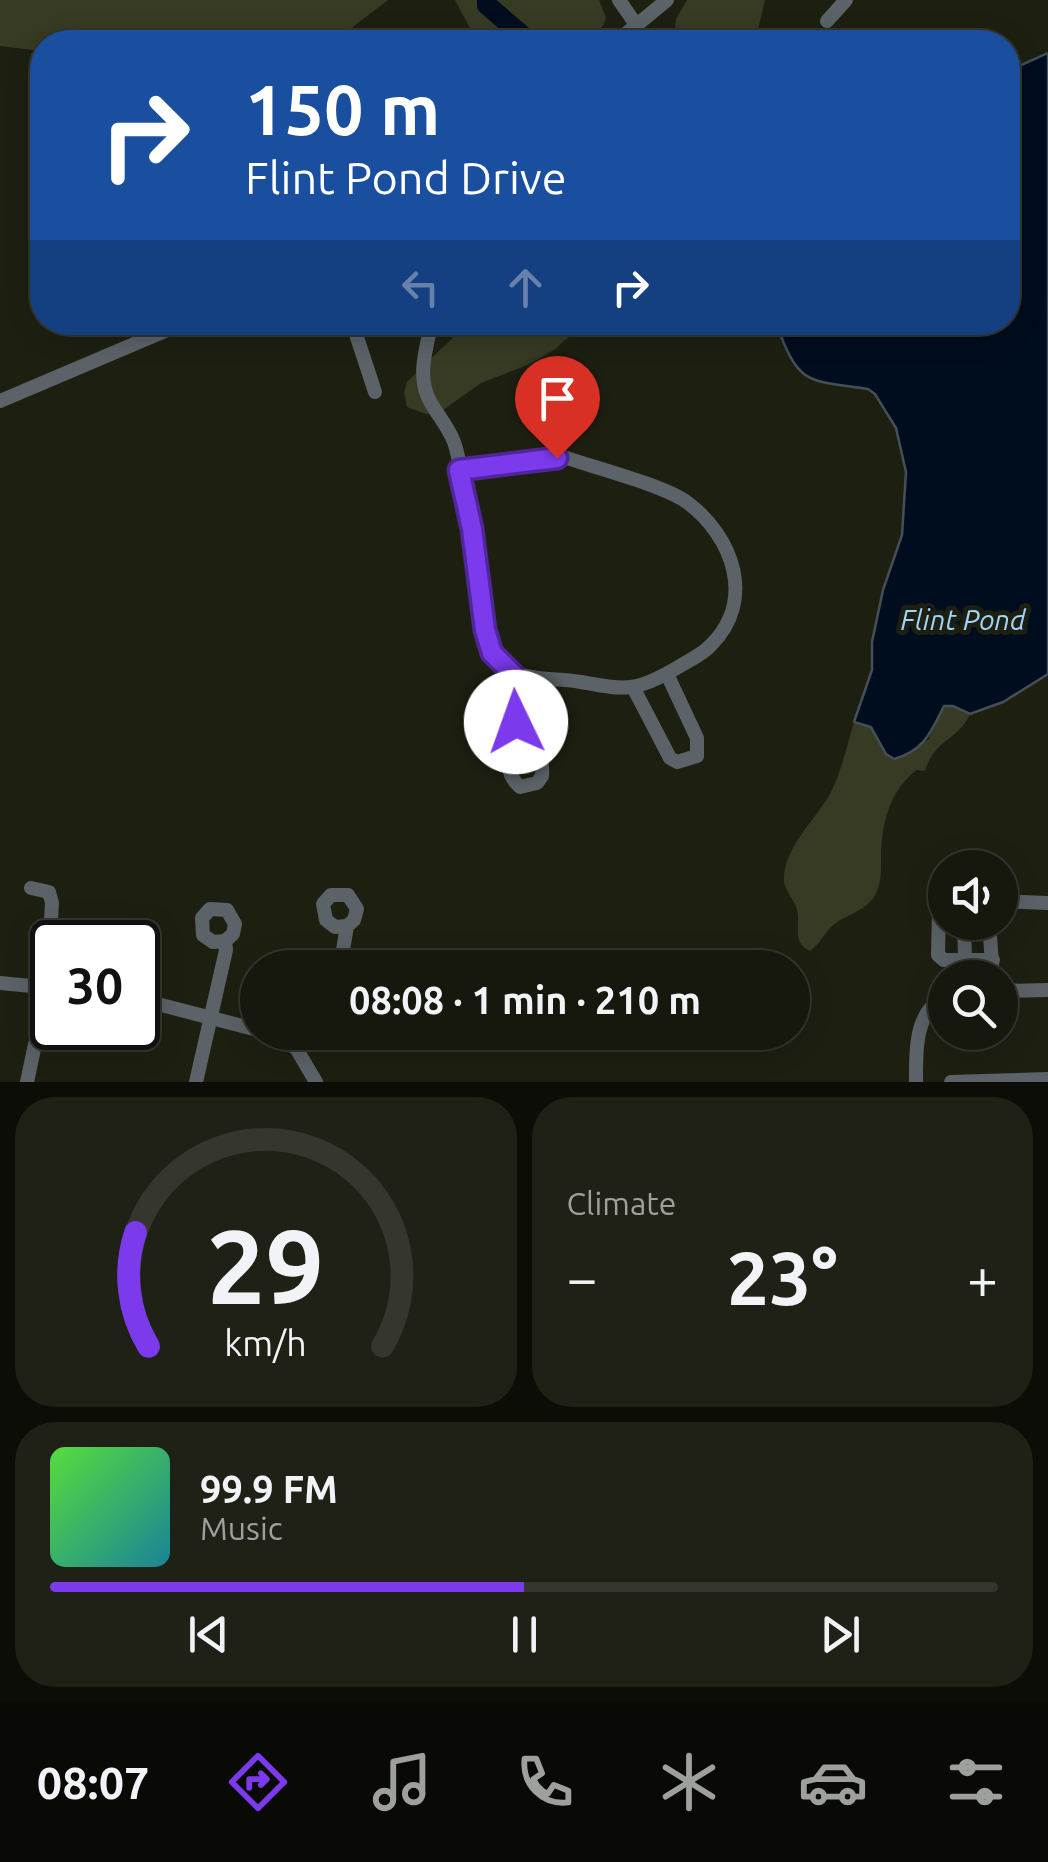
<!DOCTYPE html>
<meta charset="utf-8">
<style>
:root{--surface:#16180d;--page:#1f2116;--text:#f1f3f6;--muted:#9ea09d;--line:#35372e;--accent:#7c3aed}
body{margin:0;font-family:Ubuntu,sans-serif;background:var(--page);color:var(--text);height:100vh;display:flex;flex-direction:column;font-size:38px;white-space:nowrap}
*{box-sizing:border-box;margin:0}
p{font-size:32px;color:var(--muted)}
.icon{flex:none;width:55px;height:55px;fill:none;stroke:currentColor;stroke-width:2;stroke-linecap:round;stroke-linejoin:round}
.map{position:relative;height:1082px;overflow:hidden}
.side{display:flex;flex-direction:column;gap:15px;padding:15px;background:#0c0d07;flex:1}
.side>*{flex:none}
.hud{position:absolute;left:30px;top:30px;width:990px;height:305px;border-radius:40px;box-shadow:0 5px 25px #0003,0 0 0 2px var(--line);background:#1a4fa0;color:#fff;overflow:hidden}
.tools{position:absolute;left:928px;top:850px;display:grid;gap:20px}
.tools a{display:grid;place-items:center;width:90px;height:90px;border-radius:50%;background:var(--surface);box-shadow:0 5px 25px #0003,0 0 0 2px var(--line);font-size:50px}
.speed{position:absolute;left:30px;top:920px;display:flex;gap:20px;font-size:50px;font-weight:700;text-align:center}
.speed>*{display:grid;place-content:center;width:130px;height:130px;border-radius:50%;background:var(--surface);box-shadow:0 5px 25px #0003,0 0 0 2px var(--line);line-height:1}
.speed .limit{border:5px solid #111;border-radius:15px;background:#fff;color:#111}
.pin{position:absolute;display:grid;place-items:center;width:85px;height:85px;color:#fff;margin:-102px -42px;border-radius:50% 50% 50% 0;rotate:-45deg;box-shadow:0 0 10px #0007}
.pin .icon{rotate:45deg}
.me{position:absolute;width:110px;margin:-55px;rotate:357deg;stroke-linejoin:round;filter:drop-shadow(0 0 8px #0008)}
.turn{display:flex;align-items:center;gap:35px;height:210px;padding:0 50px;font-size:45px}
.turn .icon{width:130px;height:130px;stroke-width:2.5}
.turn b{display:block;font-size:70px;line-height:85px}
.lanes{display:flex;align-items:center;height:95px;padding:0 50px;background:#0003;justify-content:center;gap:50px;direction:ltr}
.lanes .off{opacity:.35}
.big{font-size:75px;font-weight:700;line-height:1.1}
.side .widget{flex:1;display:flex;flex-direction:column;justify-content:center;gap:15px;min-width:0;padding:0 35px;border-radius:40px;background:var(--page)}
.side .dial{align-items:center;gap:0}
.dial svg{height:260px;overflow:visible;fill:none;stroke:var(--line);stroke-width:7;stroke-linecap:round;text-anchor:middle}
.dial text{fill:var(--text);stroke:none}
.song{display:flex;align-items:center;gap:30px}
.cover{width:120px;height:120px;border-radius:15px;background:linear-gradient(135deg,hsl(110 70% 55%),hsl(190 70% 35%))}
.played{height:10px;border-radius:5px;background:linear-gradient(90deg,var(--accent) 50%,var(--line) 50%)}
.keys{display:flex;justify-content:space-around;direction:ltr}
.heat{display:flex;justify-content:space-between;align-items:center;font-size:55px;direction:ltr}
.side .tiles{flex:1;display:grid;gap:15px;grid-template-columns:1fr 1fr}
.widget:last-child{grid-column:span 2}
.trip{position:absolute;left:240px;top:950px;width:570px;height:100px;border-radius:50px;background:var(--surface);box-shadow:0 5px 25px #0003,0 0 0 2px var(--line);font-weight:700;line-height:100px;text-align:center}
.menu{display:flex;height:160px;justify-content:space-around;align-items:center;background:#090a05;color:var(--muted)}
.menu .icon{width:70px;height:70px}
.menu .on{color:var(--accent)}
.menu b{font-size:45px;color:var(--text)}
.map>svg:first-child{display:block}
</style>
<div class="map">
<svg width="1048" height="1082" viewBox="0 0 1048 1082">
<rect width="100%" height="100%" fill="#1d2011"/>
<g fill="#373b24">
<polygon points="0,0 388,0 333,42 42,42 42,51 0,46"/>
<polygon points="455,0 599,0 606,18 603,26 581,42 477,42"/>
<polygon points="687,0 765,0 755,42 674,42 676,19"/>
<polygon points="468,323 584,323 554,350 530,364 481,383 439,413 426,414 407,407 404,392 407,382"/>
<path d="M944,706H953L970,714C958,741 935,738 925,771L916,770C889,793 882,822 881,856C881,869 882,883 875,895C865,913 844,914 831,927C823,935 819,945 810,951C791,942 801,926 797,910C795,900 785,892 784,881C783,847 818,818 832,790C842,769 847,745 854,722L871,727L886,754L928,740Z"/>
</g>
<path fill="#000d1e" stroke="#454f58" stroke-width="2.5" d="M1048,53V674L1003,702L970,714L953,706H944C931,732 924,751 894,759L886,754L871,727L854,722L872,670V642L883,590L902,535L906,472L896,428L875,394L868,389C806,380 799,386 776,323L1008,322V81L1019,66Z"/>
<g fill="none" stroke-linecap="round" stroke-linejoin="round">
<polyline stroke="#000d1e" stroke-width="20" points="487,0 487,5 530,42"/>
<g stroke="#5c6368" stroke-width="14">
<polyline points="619,0 637,26"/>
<polyline points="827,21 846,0"/>
<polyline points="616,42 667,0"/>
<polyline points="352,322 375,392"/>
<path d="M432,322C426,348 416,379 431,403C439,417 448,427 454,442C461,462 463,487 467,509C475,544 476,632 495,656C513,679 538,678 564,680C586,681 609,690 631,687C647,685 666,674 680,666C690,660 703,654 711,645C756,600 733,537 688,503C666,486 596,468 567,458L548,457L459,470"/>
<polyline points="0,401 186,322"/>
<path d="M513,673C510,691 516,707 515,724C514,747 499,769 520,787L537,783L542,776C544,752 531,739 515,723"/>
<polyline points="633,687 670,758 677,762 697,756 697,738 667,674"/>
<polyline points="986,863 986,868"/>
<polyline points="945,901 939,911 938,955 944,960 993,960"/>
<polyline points="1000,901 1048,903"/>
<polyline points="964,922 965,960"/>
<polyline points="989,922 993,978"/>
<polyline points="340,968 347,926 354,920 357,909 348,895 331,895 323,904 326,920 335,927 347,926"/>
<polyline points="0,983 52,988"/>
<polyline points="1000,991 1048,990"/>
<polyline points="138,999 258,1030"/>
<polyline points="265,1032 296,1048 316,1082"/>
<polyline points="296,1048 313,1032"/>
<polyline points="27,1082 47,988 52,903 49,892 31,888"/>
<polyline points="196,1082 226,950 225,941 233,934 235,924 227,910 210,909 202,918 203,935 213,942 225,941"/>
<path d="M916,1082C916,1051 914,1013 945,996"/>
<polyline points="951,1082 1048,1079"/>
</g>
</g>
<g fill="none" stroke-linecap="round" stroke-linejoin="round">
<defs>
<polyline id="route" points="516,722 511,687 513,674 492,653 485,630 472,529 459,470 557,458"/>
</defs>
<use href="#route" stroke="#51269a" stroke-width="25"/>
<use href="#route" stroke="#7c3aed" stroke-width="18"/>
</g>
<g text-anchor="middle" dominant-baseline="central" stroke-width="10" stroke-linejoin="round" paint-order="stroke">
<g font-size="28" font-style="italic" fill="#a0d4fc" stroke="#1d2011">
<text x="963" y="619">Flint Pond</text>
</g>
</g>
</svg>
<div class="tools">
<a><svg class="icon" aria-label="sound" viewBox="0 0 24 24"><path d="M4 9h4l5-4v14l-5-4H4zM17 9q2 3 0 6"/></svg></a>
<a><svg class="icon" aria-label="search" viewBox="0 0 24 24"><circle cx="10" cy="10" r="6"/><path d="M15 15l6 6"/></svg></a>
</div>
<div class="speed"><div class="limit">30</div></div>
<div class="pin" style="left:557px;top:458px;background:#d93025"><svg class="icon" aria-label="arrive" viewBox="0 0 24 24"><path d="M6 21V4h12l-3 4 3 4H6"/></svg></div>
<svg class="me" style="left:516px;top:722px" viewBox="-20 -20 40 40"><circle r="19" fill="#fff"/><path d="M0-13L10 11 0 6-10 11z" fill="#7c3aed"/></svg>
<div class="trip">08:08 · 1 min · 210 m</div>
<div class="hud">
<div class="turn"><svg class="icon" aria-label="right" viewBox="0 0 24 24"><path d="M7 20v-9h11M14 6l5 5-5 5"/></svg><div><b>150 m</b>Flint Pond Drive</div></div>
<div class="lanes"><svg class="icon off" aria-label="left" viewBox="0 0 24 24"><path d="M17 20v-9H6M10 6l-5 5 5 5"/></svg><svg class="icon off" aria-label="ahead" viewBox="0 0 24 24"><path d="M12 20V5M6 11l6-6 6 6"/></svg><svg class="icon" aria-label="right" viewBox="0 0 24 24"><path d="M7 20v-9h11M14 6l5 5-5 5"/></svg></div>
</div>
</div>
<section class="side">
<div class="tiles">
<div class="widget dial"><svg viewBox="0 0 100 80">
<path d="M14 69A42 42 0 1 1 86 69"/>
<path d="M14 69A42 42 0 0 1 10 34" stroke="#7c3aed"/>
<text x="50" y="56" font-size="32" font-weight="700">29</text>
<text x="50" y="72" font-size="11">km/h</text>
</svg></div>
<div class="widget"><p>Climate</p>
<div class="heat"><a>−</a><b class="big">23°</b><a>+</a></div>
</div>
<div class="widget">
<div class="song"><i class="cover"></i><div><b>99.9 FM</b><p>Music</p></div></div>
<div class="played"></div>
<div class="keys"><svg class="icon" aria-label="previous" viewBox="0 0 24 24"><path d="M18 5L8 12l10 7zM5 5v14"/></svg><svg class="icon" aria-label="pause" viewBox="0 0 24 24"><path d="M8 5v14M16 5v14"/></svg><svg class="icon" aria-label="next" viewBox="0 0 24 24"><path d="M6 5l10 7-10 7zM19 5v14"/></svg></div>
</div>
</div>
</section>
<nav class="menu">
<b>08:07</b>
<svg class="icon on" aria-label="directions" viewBox="0 0 24 24"><path d="M12 3l9 9-9 9-9-9zM9 14v-3h6M13 9l2 2-2 2"/></svg>
<svg class="icon" aria-label="music" viewBox="0 0 24 24"><path d="M9 18V5l10-2v13"/><circle cx="6" cy="18" r="3"/><circle cx="16" cy="16" r="3"/></svg>
<svg class="icon" aria-label="phone" viewBox="0 0 24 24"><path d="M5 4h4l2 5-3 2q2 4 5 5l2-3 5 2v4C11 20 4 13 5 4z"/></svg>
<svg class="icon" aria-label="climate" viewBox="0 0 24 24"><path d="M12 3v18M4 7l16 10M4 17L20 7"/></svg>
<svg class="icon" aria-label="car" viewBox="0 0 24 24"><path d="M5 17H2v-5l4-1 3-4h7l3 4 3 1v5h-3M9 17h6M6 11h13"/><circle cx="7" cy="17" r="2"/><circle cx="17" cy="17" r="2"/></svg>
<svg class="icon" aria-label="filters" viewBox="0 0 24 24"><path d="M4 7h16M4 17h16"/><circle cx="9" cy="7" r="2"/><circle cx="15" cy="17" r="2"/></svg>
</nav>
